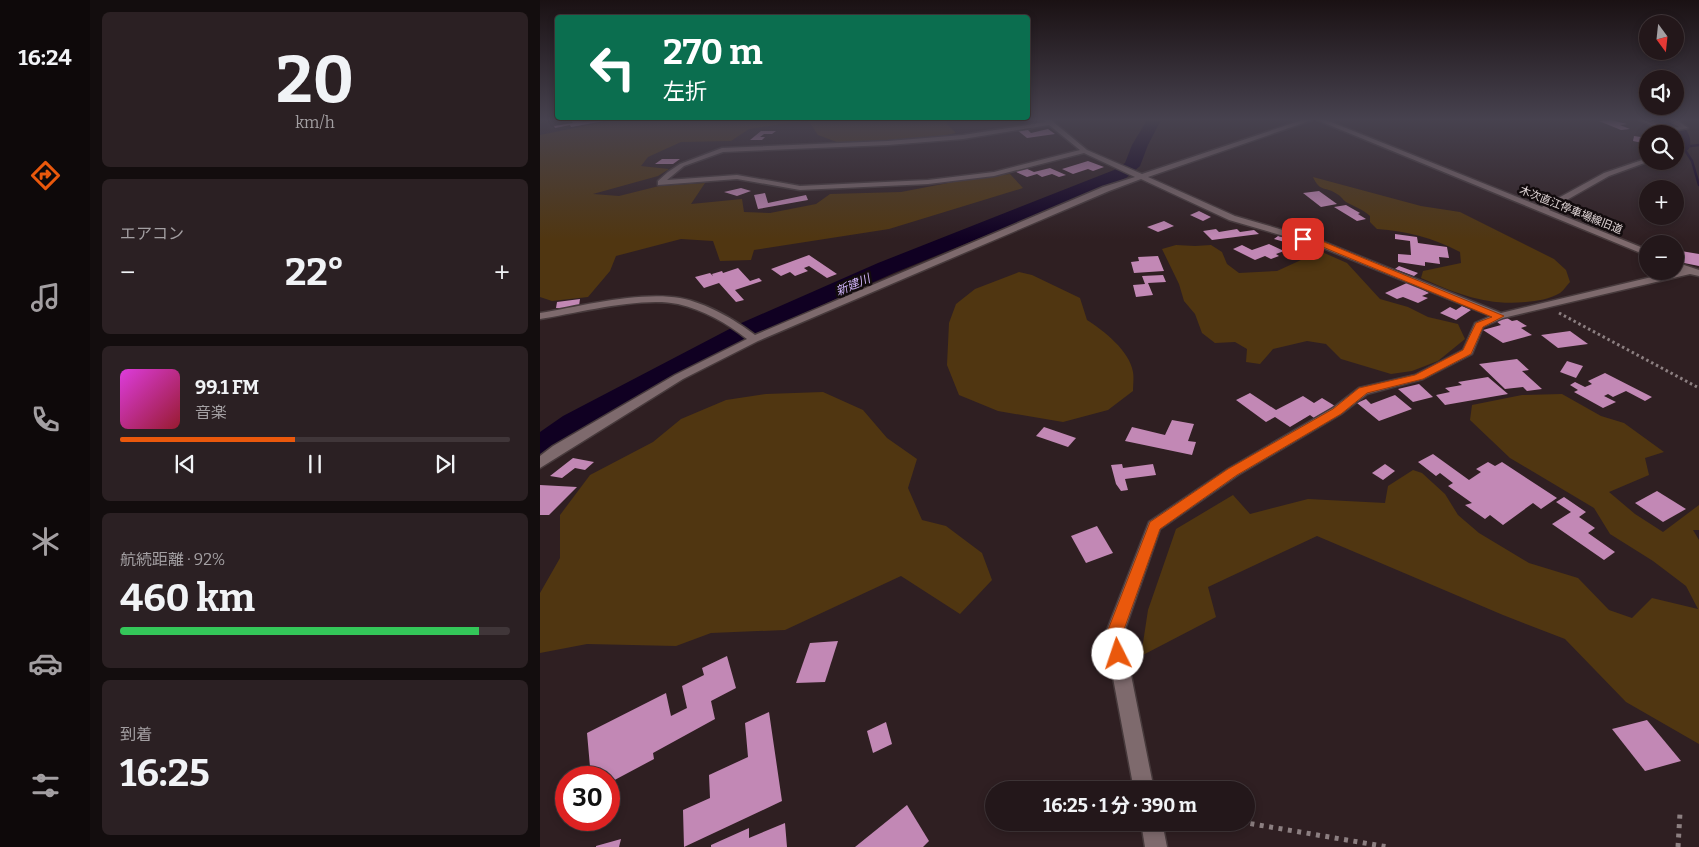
<!DOCTYPE html>
<html lang="ja">
<meta charset="utf-8">
<style>
:root{--surface:#23171a;--page:#2b2023;--text:#f1f3f6;--muted:#a39fa2;--line:#403639;--accent:#ea580c}
body{margin:0;font-family:Bitter,"Noto Sans JP",serif;background:var(--page);color:var(--text);height:100vh;display:flex;flex-direction:column;font-size:19px;white-space:nowrap}
*{box-sizing:border-box;margin:0}
p{font-size:16px;color:var(--muted)}
.icon{flex:none;width:28px;height:28px;fill:none;stroke:currentColor;stroke-width:2;stroke-linecap:round;stroke-linejoin:round}
.map{position:relative;flex:1;overflow:hidden}
.sheet{display:flex;flex-direction:column;gap:12px;padding:12px;background:#130d0e;width:450px}
.sheet>*{flex:none}
.banner{position:absolute;left:15px;top:15px;width:475px;height:105px;border-radius:5px;box-shadow:0 2px 8px #0003,0 0 0 1px var(--line);background:#0b6e4f;color:#fff;overflow:hidden}
.needle{width:32px;rotate:165deg}
.tools{position:absolute;left:1099px;top:15px;display:grid;gap:10px}
.tools a{display:grid;place-items:center;width:45px;height:45px;border-radius:50%;background:var(--surface);box-shadow:0 2px 8px #0003,0 0 0 1px var(--line);font-size:25px}
.speed{position:absolute;left:15px;top:766px;display:flex;gap:10px;font-size:25px;font-weight:700;text-align:center}
.speed>*{display:grid;place-content:center;width:65px;height:65px;border-radius:50%;background:var(--surface);box-shadow:0 2px 8px #0003,0 0 0 1px var(--line);line-height:1}
.speed .limit{border:8px solid #d22;background:#fff;color:#111}
.pin{position:absolute;display:grid;place-items:center;width:42px;height:42px;color:#fff;margin:-21px;border-radius:10px;box-shadow:0 2px 8px #0006}
.me{position:absolute;width:55px;margin:-28px;rotate:356deg;stroke-linejoin:round;filter:drop-shadow(0 0 4px #0008)}
.turn{display:flex;align-items:center;gap:18px;height:105px;padding:0 25px;font-size:22px}
.turn .icon{width:65px;height:65px;stroke-width:2.5}
.turn b{display:block;font-size:35px;line-height:42px}
.big{font-size:38px;font-weight:700;line-height:1.1}
.sheet .card{flex:1;display:flex;flex-direction:column;justify-content:center;gap:8px;min-width:0;padding:0 18px;border-radius:8px;background:var(--page)}
.sheet .dial{align-items:center;gap:0}
.dial b{font-size:65px;line-height:1}
.song{display:flex;align-items:center;gap:15px}
.cover{width:60px;height:60px;border-radius:8px;background:linear-gradient(135deg,hsl(300 70% 55%),hsl(350 70% 35%))}
.played{height:5px;border-radius:2px;background:linear-gradient(90deg,var(--accent) 45%,var(--line) 45%)}
.keys{display:flex;justify-content:space-around;direction:ltr}
.heat{display:flex;justify-content:space-between;align-items:center;font-size:28px;direction:ltr}
.charge{height:8px;border-radius:4px;background:linear-gradient(90deg,#34c759 92%,var(--line) 0)}
.trip{position:absolute;left:445px;top:781px;width:270px;height:50px;border-radius:25px;background:var(--surface);box-shadow:0 2px 8px #0003,0 0 0 1px var(--line);font-weight:700;line-height:50px;text-align:center}
main{display:flex;flex:1;min-height:0}
.tab-bar{display:flex;flex-direction:column;width:90px;justify-content:space-around;align-items:center;background:#0e090a;color:var(--muted)}
.tab-bar .icon{width:35px;height:35px}
.tab-bar .active{color:var(--accent)}
.tab-bar b{font-size:22px;color:var(--text)}
.map>svg:first-child{display:block}
</style>
<main>
<nav class="tab-bar">
<b>16:24</b>
<svg class="icon active" aria-label="directions" viewBox="0 0 24 24"><path d="M12 3l9 9-9 9-9-9zM9 14v-3h6M13 9l2 2-2 2"/></svg>
<svg class="icon" aria-label="music" viewBox="0 0 24 24"><path d="M9 18V5l10-2v13"/><circle cx="6" cy="18" r="3"/><circle cx="16" cy="16" r="3"/></svg>
<svg class="icon" aria-label="phone" viewBox="0 0 24 24"><path d="M5 4h4l2 5-3 2q2 4 5 5l2-3 5 2v4C11 20 4 13 5 4z"/></svg>
<svg class="icon" aria-label="climate" viewBox="0 0 24 24"><path d="M12 3v18M4 7l16 10M4 17L20 7"/></svg>
<svg class="icon" aria-label="car" viewBox="0 0 24 24"><path d="M5 17H2v-5l4-1 3-4h7l3 4 3 1v5h-3M9 17h6M6 11h13"/><circle cx="7" cy="17" r="2"/><circle cx="17" cy="17" r="2"/></svg>
<svg class="icon" aria-label="filters" viewBox="0 0 24 24"><path d="M4 7h16M4 17h16"/><circle cx="9" cy="7" r="2"/><circle cx="15" cy="17" r="2"/></svg>
</nav>
<section class="sheet">
<div class="card dial"><b>20</b><p>km/h</p></div>
<div class="card"><p>エアコン</p>
<div class="heat"><a>−</a><b class="big">22°</b><a>+</a></div>
</div>
<div class="card">
<div class="song"><i class="cover"></i><div><b>99.1 FM</b><p>音楽</p></div></div>
<div class="played"></div>
<div class="keys"><svg class="icon" aria-label="previous" viewBox="0 0 24 24"><path d="M18 5L8 12l10 7zM5 5v14"/></svg><svg class="icon" aria-label="pause" viewBox="0 0 24 24"><path d="M8 5v14M16 5v14"/></svg><svg class="icon" aria-label="next" viewBox="0 0 24 24"><path d="M6 5l10 7-10 7zM19 5v14"/></svg></div>
</div>
<div class="card"><p>航続距離 · 92%</p><b class="big">460 km</b><div class="charge"></div></div>
<div class="card"><p>到着</p><b class="big">16:25</b></div>
</section>
<div class="map">
<svg width="1159" height="847" viewBox="0 0 1159 847">
<rect width="100%" height="100%" fill="#2f1f22"/>
<g fill="#503611">
<polygon points="74,120 407,120 407,124 416,133 393,138 302,144 278,135 268,120 209,129 191,141 141,142 108,157 101,166 129,169 118,176 53,194 79,196 119,186 165,183 151,204 202,199 204,212 230,213 276,204 290,194 361,192 429,179 470,174 483,188 349,229 214,250 211,260 180,261 173,241 141,239 76,256 70,271 48,297 12,301 0,297 0,135"/>
<path d="M773,177L881,206L920,212L1014,259L1026,270L1030,282C1027,285 1024,290 1020,293C1010,299 997,301 986,302C947,306 917,294 881,278L883,271L921,263L920,252C893,238 867,231 837,229L830,222V216C822,209 815,207 806,202C803,200 801,196 797,194C786,186 780,193 773,177Z"/>
<polygon points="636,245 655,246 671,245 682,252 687,264 699,273 737,271 761,260 762,252 782,252 807,263 840,299 868,307 888,317 918,324 925,339 898,361 872,371 851,374 801,359 786,344 767,341 733,349 720,364 706,362 707,349 695,342 675,343 662,333 655,314 644,301 639,284 622,249"/>
<path d="M479,272L492,275L540,298L547,320C563,330 590,351 593,372C594,378 593,385 593,391L568,410L523,422L458,411L419,395L407,365L409,323L416,304L435,289Z"/>
<polygon points="283,392 323,410 347,438 377,459 368,488 382,520 406,526 442,553 452,580 420,614 361,576 245,630 171,633 136,646 47,644 0,653 0,593 20,558 20,515 50,475 113,442 141,419 186,400 226,394"/>
<polygon points="1022,394 1061,416 1084,423 1124,452 1105,458 1109,475 1069,492 1095,514 1123,532 1159,505 1159,530 1153,530 1159,540 1159,744 1086,702 1025,639 963,615 777,536 668,587 676,617 601,656 608,610 636,529 693,495 710,514 768,499 845,503 848,486 873,470 882,473 905,494 918,515 939,533 989,563 1038,578 1069,610 1092,618 1112,598 1158,609 1146,586 1113,561 1070,534 1054,508 970,458 930,420 932,405 982,395"/>
</g>
<g fill="none" stroke-linecap="round" stroke-linejoin="round">
<polyline stroke="#100022" stroke-width="2.5" points="1159,145 1143,147 1152,161 1159,185"/>
<g fill="#100022" fill-rule="evenodd">
<polygon points="607,120 621,120 608,145 600,166 586,178 354,273 217,334 45,430 11,455 0,458 0,432 23,416 199,324 338,263 574,170 585,163 592,145"/>
<path d="M1107,120C1122,120 1148,120 1150,139C1150,144 1151,146 1148,150H1138L1135,147V134L1109,123Z"/>
</g>
</g>
<g fill="#c288b5">
<polygon points="31,120 43,122 64,121 31,127 30,125 15,128 14,126 33,123"/>
<polygon points="1071,120 1087,124 1080,125 1090,129 1081,130 1059,121"/>
<polygon points="486,128 491,133 508,129 515,134 487,138 477,130"/>
<polygon points="221,131 236,131 232,134 224,134 220,137 225,137 222,140 210,140"/>
<polygon points="1094,136 1108,138 1108,144 1093,141"/>
<polygon points="122,159 140,159 133,164 115,164"/>
<polygon points="548,161 564,167 553,171 548,169 533,174 522,169"/>
<polygon points="485,168 494,172 510,168 526,175 519,177 512,174 502,177 497,174 487,177 474,171"/>
<polygon points="201,188 211,191 197,196 184,192"/>
<polygon points="779,191 797,204 781,207 763,193"/>
<polygon points="225,193 228,203 266,195 268,200 218,209 214,195"/>
<polygon points="806,205 820,213 818,214 826,219 817,221 794,207"/>
<polygon points="659,211 671,217 663,221 650,215"/>
<polygon points="624,221 634,226 618,232 607,227"/>
<polygon points="676,229 679,232 697,229 700,232 714,230 719,234 672,240 663,231"/>
<polygon points="855,234 877,237 878,243 907,247 909,258 899,257 900,264 885,262 885,266 858,262 858,254 871,255 870,241 855,239"/>
<polygon points="738,236 765,244 762,247 734,239"/>
<polygon points="729,244 744,251 736,254 739,256 731,259 725,256 715,260 693,249 702,245 712,250"/>
<polygon points="1141,251 1159,254 1159,266 1144,263"/>
<polygon points="269,255 297,274 287,278 269,266 264,268 268,271 255,276 250,272 241,276 231,269"/>
<polygon points="618,256 624,271 594,273 591,262 599,261 598,257"/>
<polygon points="859,266 878,273 874,276 855,269"/>
<polygon points="198,268 210,281 219,278 222,281 195,290 204,300 196,302 179,283 164,288 155,277 170,273 173,276 172,274 182,271 183,273"/>
<polygon points="623,275 626,282 608,283 613,295 596,297 593,285 605,284 602,276"/>
<polygon points="869,282 889,293 882,296 888,298 878,303 863,297 857,299 845,293"/>
<polygon points="40,299 39,306 20,310 21,308 16,308 17,302"/>
<polygon points="922,306 931,310 916,320 900,313 910,307 916,310"/>
<polygon points="967,318 972,321 977,320 987,326 981,328 992,335 963,343 943,330 961,325 956,321"/>
<polygon points="1030,331 1048,344 1018,348 1001,335"/>
<polygon points="977,359 989,370 982,371 1002,389 987,391 983,387 965,389 939,364"/>
<polygon points="1027,361 1043,366 1036,378 1020,372"/>
<polygon points="1065,373 1112,397 1105,401 1086,391 1073,397 1068,394 1064,396 1076,402 1063,408 1034,392 1038,390 1030,385 1035,382 1045,387 1052,384 1048,381"/>
<polygon points="948,377 968,394 905,405 896,395 910,392 905,388 922,385 918,382"/>
<polygon points="879,384 893,397 873,402 858,389"/>
<polygon points="710,393 736,410 763,396 774,403 782,398 795,406 774,418 770,415 750,427 735,417 726,422 696,400"/>
<polygon points="855,395 872,409 839,421 817,403 826,399 831,404"/>
<polygon points="632,420 654,424 648,441 656,442 652,455 585,441 592,427 625,435"/>
<polygon points="504,427 536,438 528,447 496,436"/>
<polygon points="893,454 929,480 941,472 936,469 948,462 955,466 962,462 1017,498 1001,509 993,503 963,525 950,515 945,519 925,505 932,503 908,486 913,483 900,473 896,476 878,462"/>
<polygon points="33,458 54,462 45,470 35,468 22,478 10,476"/>
<polygon points="582,464 583,468 613,464 616,475 585,479 588,490 581,491 576,484 571,465"/>
<polygon points="845,464 855,471 843,480 832,473"/>
<polygon points="0,485 37,487 9,515 0,515"/>
<polygon points="1117,491 1146,509 1123,522 1095,503"/>
<polygon points="1024,497 1046,512 1039,517 1055,528 1048,533 1075,552 1064,560 1012,524 1031,512 1016,502"/>
<polygon points="557,526 573,553 546,563 531,536"/>
<polygon points="298,641 285,682 256,683 270,643"/>
<polygon points="187,656 196,688 171,701 175,719 113,753 114,759 69,783 69,778 51,778 47,733 126,693 131,716 147,708 142,686 164,675 162,668"/>
<polygon points="229,712 242,801 144,847 143,810 170,798 169,775 208,757 205,723"/>
<polygon points="1107,720 1141,761 1105,771 1072,729"/>
<polygon points="346,722 352,744 333,753 327,731"/>
<polygon points="367,805 389,841 383,847 315,847"/>
<polygon points="245,823 247,847 171,847 171,845 209,828 209,838"/>
<polygon points="81,839 79,847 56,847 56,846"/>
</g>
<g fill="none" stroke-linecap="round" stroke-linejoin="round">
<defs>
<g id="minor">
<path d="M504,120H511L547,150L602,174L762,120H772L608,177L695,216L784,242L961,313L1141,270L1135,268V262L1159,270V276L1150,274L963,318L943,327L932,354L883,379L827,394L801,414L698,475L620,529L583,635L614,790H594L565,635L609,522L688,469L793,408L819,388L875,375L923,350L935,323L951,316L778,246L689,220L601,179L569,191L218,341L143,379L0,468V456L13,446L135,375L207,339C187,323 163,310 138,304C103,296 37,313 0,319V313C41,306 100,291 140,298C166,303 194,319 215,335L563,187L595,177L544,153L454,176L388,184L260,190L197,179L118,185V181L128,172L140,164L182,148L348,141L423,135L506,122ZM509,125L540,150L454,172L388,180L260,186L197,175L127,180L144,166L183,152L348,145L423,139Z"/>
<polygon points="777,120 786,120 1002,207 1064,173 1108,158 1108,161 1110,161 1069,176 1009,210 1108,250 1108,256"/>
<path d="M1099,120C1114,120 1123,129 1139,127L1129,120H1137L1148,128L1127,132Z"/>
<polygon points="601,822 622,822 627,847 605,847"/>
</g>
</defs>
<use href="#minor" stroke="#473a3c" stroke-width="3"/>
<polyline stroke="#8c7f81" stroke-width="3" stroke-dasharray="2.5 3" stroke-linecap="butt" points="1019,313 1159,388"/>
<g stroke="#8c7f81" stroke-width="5" stroke-dasharray="4 5.5" stroke-linecap="butt">
<polyline points="701,822 848,847"/>
<polyline points="1138,847 1140,813"/>
</g>
<use href="#minor" fill="#7e6a6d" fill-rule="evenodd"/>
</g>
<linearGradient id="sky" x2="0" y2="1"><stop stop-color="#1a1113"/><stop offset="0.5" stop-color="#47424f"/><stop offset="1" stop-color="#47424f" stop-opacity="0"/></linearGradient>
<rect width="1159" height="239" fill="url(#sky)"/>
<polygon fill="#ea580c" stroke="#983908" points="763,236 784,242 964,316 943,327 931,354 883,379 827,393 801,414 697,475 620,529 582,635 586,654 584,659 578,661 572,659 566,635 610,522 688,469 793,409 819,388 875,375 923,350 936,323 952,317 778,245 760,240 759,239"/>
<g text-anchor="middle" dominant-baseline="central" stroke-width="5" stroke-linejoin="round" paint-order="stroke">
<g font-size="11" fill="#e0d5d6" stroke="#120b0d">
<text transform="translate(1031 210) rotate(22)">木次直江停車場線旧道</text>
</g>
<g font-size="12" font-style="italic" fill="#cdb2f6" stroke="#120b0d">
<text transform="translate(313 285) rotate(-23)">新建川</text>
</g>
</g>
</svg>
<div class="tools">
<a><svg class="needle" viewBox="-14 -14 28 28"><path d="M0-13l5 13h-10z" fill="#e53935"/><path d="M0 13l5-13h-10z" fill="#a39fa2"/></svg></a>
<a><svg class="icon" aria-label="sound" viewBox="0 0 24 24"><path d="M4 9h4l5-4v14l-5-4H4zM17 9q2 3 0 6"/></svg></a>
<a><svg class="icon" aria-label="search" viewBox="0 0 24 24"><circle cx="10" cy="10" r="6"/><path d="M15 15l6 6"/></svg></a>
<a>+</a>
<a>−</a>
</div>
<div class="speed"><div class="limit">30</div></div>
<div class="pin" style="left:763px;top:239px;background:#d93025"><svg class="icon" aria-label="arrive" viewBox="0 0 24 24"><path d="M6 21V4h12l-3 4 3 4H6"/></svg></div>
<svg class="me" style="left:578px;top:654px" viewBox="-20 -20 40 40"><circle r="19" fill="#fff"/><path d="M0-13L10 11 0 6-10 11z" fill="#ea580c"/></svg>
<div class="trip">16:25 · 1 分 · 390 m</div>
<div class="banner">
<div class="turn"><svg class="icon" aria-label="left" viewBox="0 0 24 24"><path d="M17 20v-9H6M10 6l-5 5 5 5"/></svg><div><b>270 m</b>左折</div></div>
</div>
</div>
</main>
